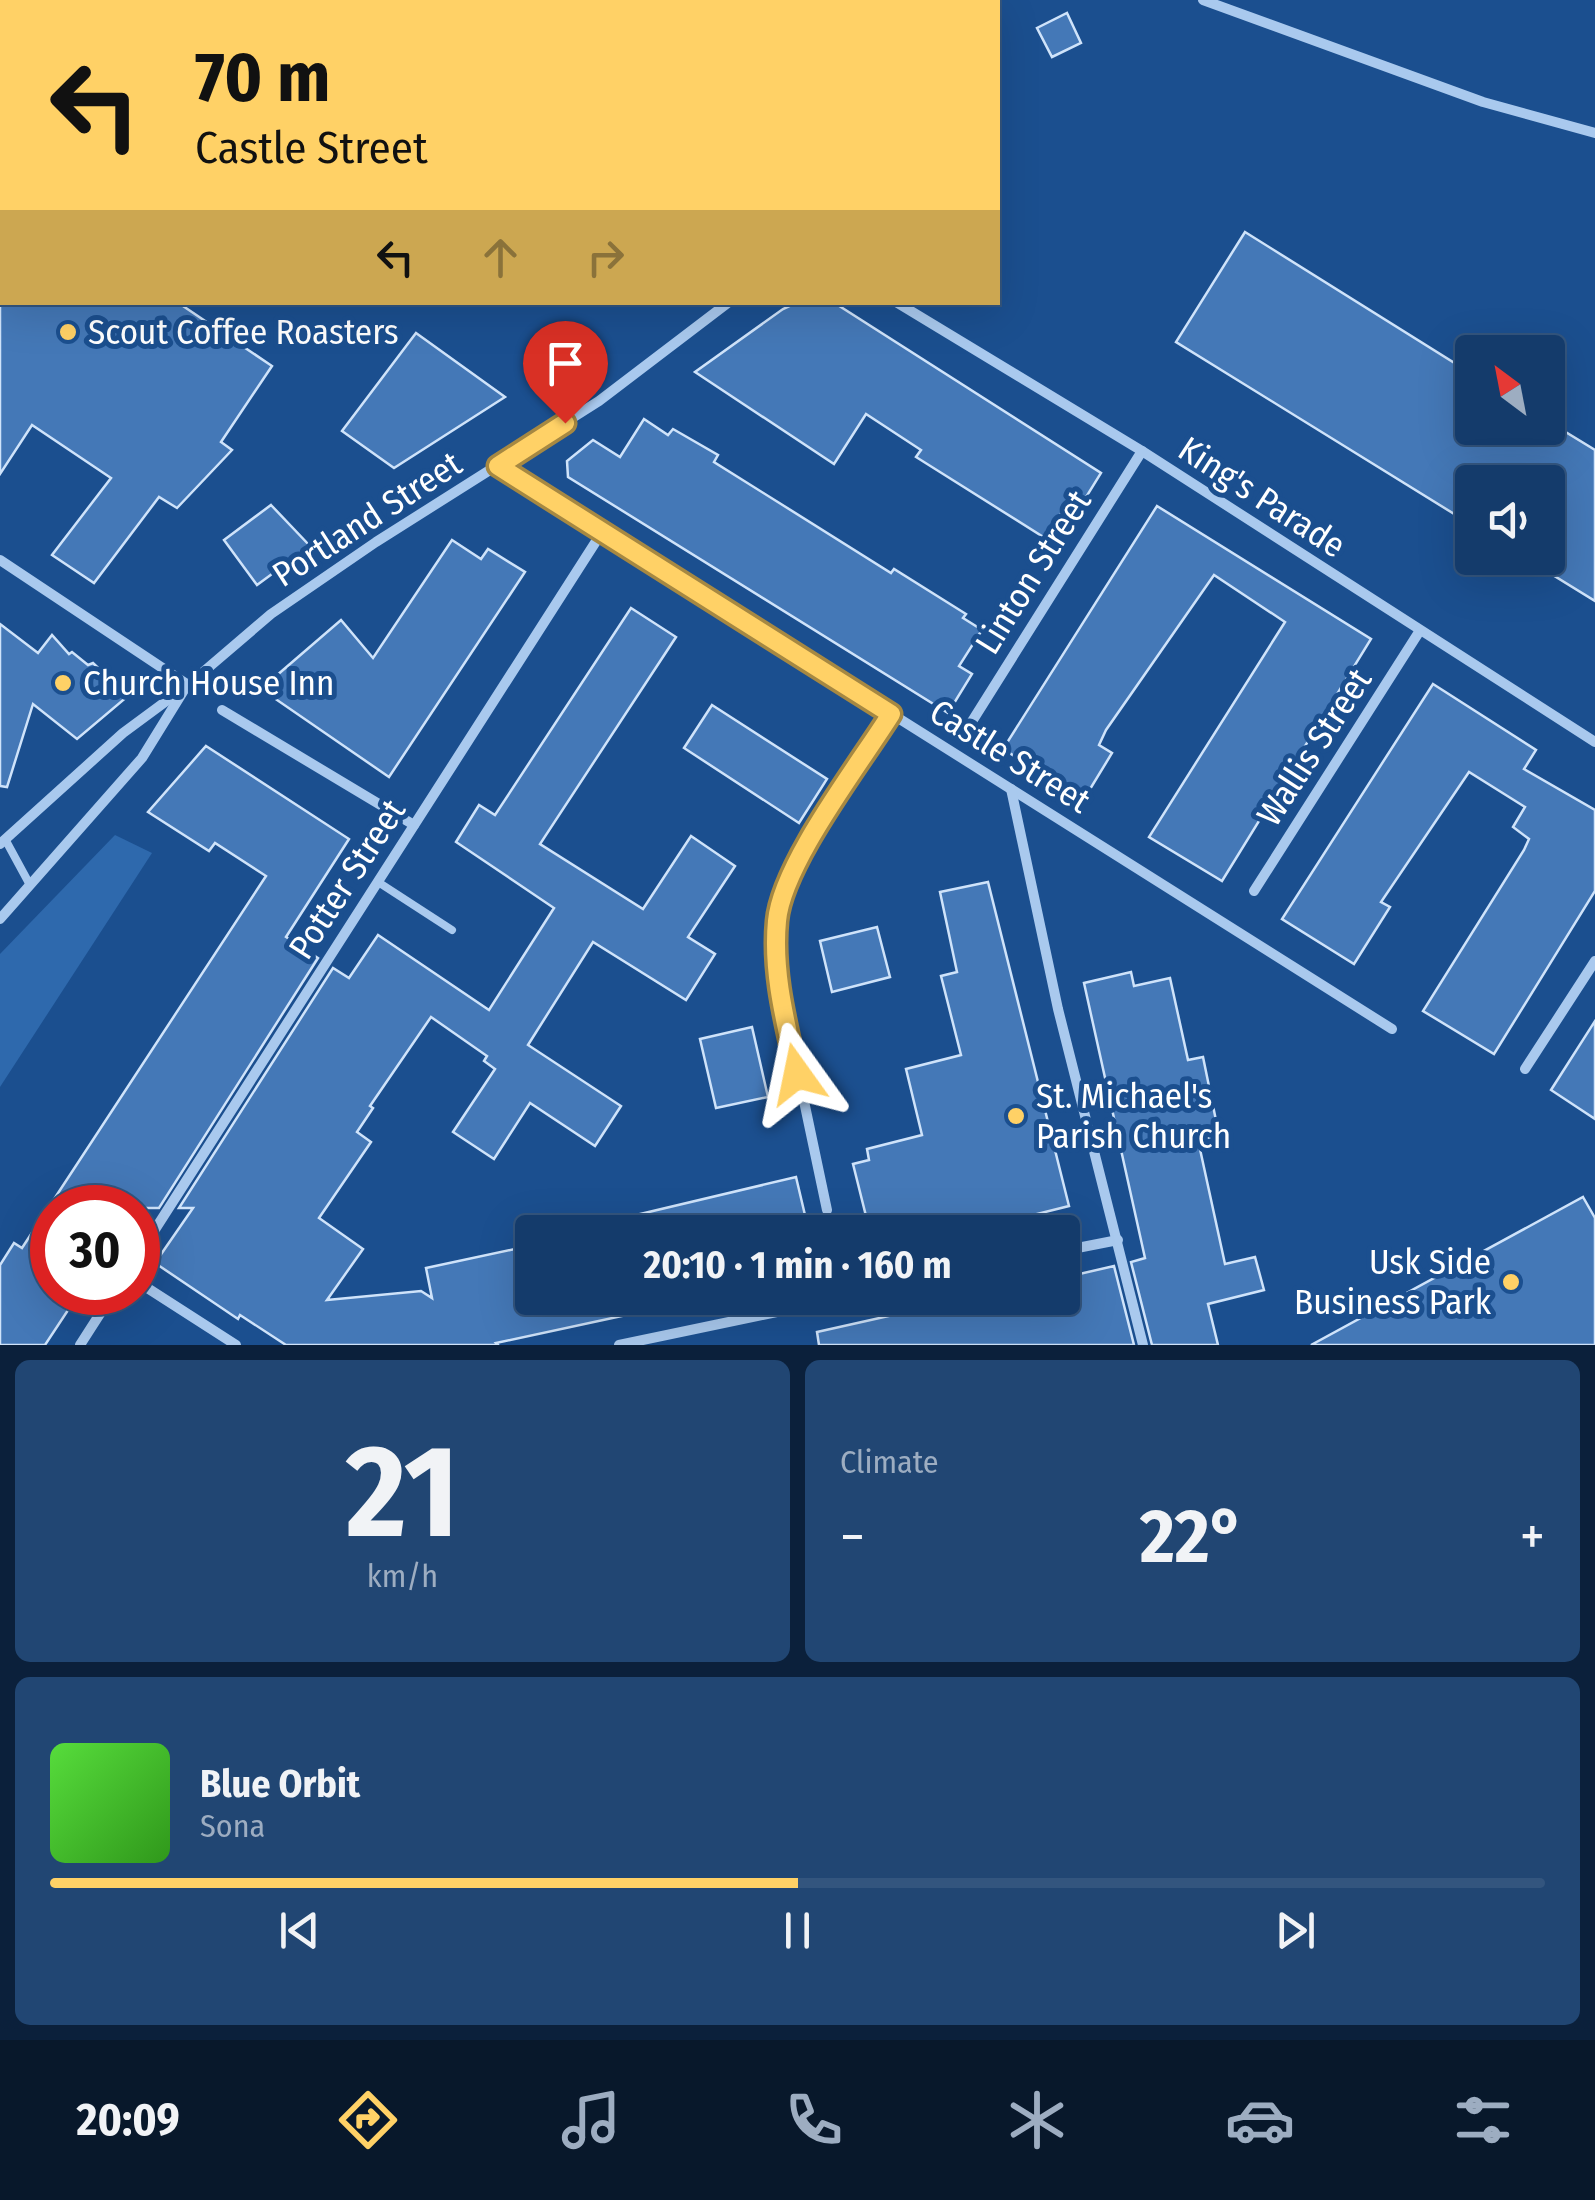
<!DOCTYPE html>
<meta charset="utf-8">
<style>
:root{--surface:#143b6b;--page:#214673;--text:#f1f3f6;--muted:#9dadc1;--line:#33557e;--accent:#ffd166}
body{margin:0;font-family:"Fira Sans Condensed",sans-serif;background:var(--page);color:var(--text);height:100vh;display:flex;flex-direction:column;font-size:38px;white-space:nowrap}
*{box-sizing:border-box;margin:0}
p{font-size:32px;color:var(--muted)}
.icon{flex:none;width:55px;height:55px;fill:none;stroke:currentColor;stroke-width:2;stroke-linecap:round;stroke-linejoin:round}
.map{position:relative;height:1345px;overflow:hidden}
.side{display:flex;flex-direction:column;gap:15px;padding:15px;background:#0b203b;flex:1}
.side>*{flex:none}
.guide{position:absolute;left:0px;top:0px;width:1000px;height:305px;box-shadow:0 10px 40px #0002,0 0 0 2px var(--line);background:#ffd166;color:#111;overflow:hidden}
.needle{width:65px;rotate:328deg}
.buttons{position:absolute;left:1455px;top:335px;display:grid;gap:20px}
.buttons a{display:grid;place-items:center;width:110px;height:110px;border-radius:10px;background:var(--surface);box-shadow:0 10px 40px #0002,0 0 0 2px var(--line);font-size:50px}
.speed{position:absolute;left:30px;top:1185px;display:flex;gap:20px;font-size:50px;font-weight:700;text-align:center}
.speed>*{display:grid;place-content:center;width:130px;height:130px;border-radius:50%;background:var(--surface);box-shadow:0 10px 40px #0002,0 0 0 2px var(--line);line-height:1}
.speed .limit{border:15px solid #d22;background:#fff;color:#111}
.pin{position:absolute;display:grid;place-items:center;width:85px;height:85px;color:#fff;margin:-102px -42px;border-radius:50% 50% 50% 0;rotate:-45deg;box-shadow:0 0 10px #0007}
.pin .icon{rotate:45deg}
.me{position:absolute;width:110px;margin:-55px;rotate:348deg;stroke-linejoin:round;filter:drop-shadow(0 0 8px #0008)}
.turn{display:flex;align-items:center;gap:35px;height:210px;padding:0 30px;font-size:45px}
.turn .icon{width:130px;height:130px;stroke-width:2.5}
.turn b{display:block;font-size:70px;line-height:85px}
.lanes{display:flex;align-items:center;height:95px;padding:0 30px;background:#0003;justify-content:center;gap:50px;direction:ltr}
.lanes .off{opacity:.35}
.big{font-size:75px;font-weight:700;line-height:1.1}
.side .widget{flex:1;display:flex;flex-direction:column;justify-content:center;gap:15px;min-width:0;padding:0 35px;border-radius:15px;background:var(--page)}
.side .dial{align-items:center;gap:0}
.dial b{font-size:130px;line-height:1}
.song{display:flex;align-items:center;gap:30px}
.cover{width:120px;height:120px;border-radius:15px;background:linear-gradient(135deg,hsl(110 70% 55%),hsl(110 70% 35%))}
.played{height:10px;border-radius:5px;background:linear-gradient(90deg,var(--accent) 50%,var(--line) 50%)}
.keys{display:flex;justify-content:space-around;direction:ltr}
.heat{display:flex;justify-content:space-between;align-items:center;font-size:55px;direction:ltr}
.side .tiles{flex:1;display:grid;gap:15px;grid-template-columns:1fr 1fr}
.widget:last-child{grid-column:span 2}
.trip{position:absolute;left:515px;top:1215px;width:565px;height:100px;border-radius:10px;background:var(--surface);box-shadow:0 10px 40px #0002,0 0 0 2px var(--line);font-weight:700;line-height:100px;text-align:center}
.tab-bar{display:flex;height:160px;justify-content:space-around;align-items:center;background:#08182b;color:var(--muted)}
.tab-bar .icon{width:70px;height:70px}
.tab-bar .current{color:var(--accent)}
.tab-bar b{font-size:45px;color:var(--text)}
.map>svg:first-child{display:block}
</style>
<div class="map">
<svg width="1595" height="1345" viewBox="0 0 1595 1345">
<rect width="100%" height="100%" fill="#1b4f8f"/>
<polygon fill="#2e69ad" points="115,835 152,853 0,1087 0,954"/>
<g fill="#4478b7" stroke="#cfe3fa" stroke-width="2.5">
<polygon points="1067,13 1081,43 1052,57 1037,28"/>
<polygon points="1245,232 1472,374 1472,428 1559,428 1595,450 1595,601 1548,572 1548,482 1472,482 1472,525 1176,342"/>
<polygon points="0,302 177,302 272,366 221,442 232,450 177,508 159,497 94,583 52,555 111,478 32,425 0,474"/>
<polygon points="798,302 833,302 1101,473 1075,515 1064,509 1045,538 916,457 921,450 866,414 834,464 695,372 783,309"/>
<polygon points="416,333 505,397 394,468 342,431"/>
<polygon points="644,419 668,435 673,429 718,455 714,462 891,573 894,569 966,614 963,618 982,630 959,666 972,674 948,713 568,477 567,461 593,440 620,457"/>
<polygon points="271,505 310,546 257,585 224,540"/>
<polygon points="1157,506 1371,639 1222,881 1149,837 1285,622 1214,575 1106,730 1099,745 1112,753 1084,799 1003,749"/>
<polygon points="452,540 481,559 488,549 525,572 389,777 261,689 341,620 373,658"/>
<polygon points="631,608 676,637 540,844 643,909 691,836 735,866 688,937 715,954 686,1000 593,942 528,1045 621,1106 595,1146 530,1103 494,1159 453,1132 495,1069 484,1061 487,1056 431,1017 370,1106 373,1108 357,1132 371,1142 319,1218 363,1249 327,1300 421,1291 432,1298 426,1268 529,1246 532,1298 643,1298 645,1311 496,1343 498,1345 286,1345 240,1315 238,1319 155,1263 193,1208 179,1208 333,968 349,978 378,935 489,1010 554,908 456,842 479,805 495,815"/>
<polygon points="0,624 38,653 52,635 69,654 72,652 88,665 93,663 128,696 77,739 33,704 7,787 0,786"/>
<polygon points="1433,684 1536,750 1524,769 1595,810 1595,891 1494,1054 1423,1011 1524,850 1529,839 1513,827 1525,807 1469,772 1381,902 1390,907 1354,964 1282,919"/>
<polygon points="712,705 827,779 799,823 684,748"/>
<polygon points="206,746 349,839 286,937 318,958 159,1208 52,1208 52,1292 80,1292 45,1345 0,1345 0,1265 14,1243 22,1248 266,876 215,843 209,851 148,812"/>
<polygon points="988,882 1069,1206 965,1232 870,1232 853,1164 869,1160 867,1149 922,1135 906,1069 961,1055 941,976 957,972 940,892"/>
<polygon points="877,927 890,977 832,992 820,941"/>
<polygon points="1131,972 1134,986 1170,978 1188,1060 1203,1057 1219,1135 1198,1140 1225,1264 1255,1257 1264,1290 1208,1304 1218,1345 1152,1345 1131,1262 1145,1258 1084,983"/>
<polygon points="1595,1021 1595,1119 1551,1090"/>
<polygon points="752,1027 768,1097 716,1108 700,1039"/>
<polygon points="796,1177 809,1232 616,1232 615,1220"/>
<polygon points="1583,1197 1595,1218 1595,1345 1311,1345"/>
<polygon points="1114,1266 1134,1345 819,1345 817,1332 969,1298 1062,1298 1062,1278"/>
</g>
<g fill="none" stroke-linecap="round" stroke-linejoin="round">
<g stroke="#a9c9ee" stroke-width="8">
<polyline points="420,0 424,2"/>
<polyline points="55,2 56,0"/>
<polyline points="567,2 568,0"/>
<polyline points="5,839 30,885"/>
<polyline points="378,882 452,930"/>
</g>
<g stroke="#a9c9ee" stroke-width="10">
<polyline points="1203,0 1483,102 1595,133"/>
<polyline points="991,2 994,0"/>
<polyline points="896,302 1142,451 1595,742"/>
<polyline points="498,466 1392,1029"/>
<polyline points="0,560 188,685"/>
<polyline points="222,710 414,825"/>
<polyline points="971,723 1142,451"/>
<polyline points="1011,789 1058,1009 1143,1345"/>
<polyline points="0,844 123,733 188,685 271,614 376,542 599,401 729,302"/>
<polyline points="1254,891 1419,632"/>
<polyline points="0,919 142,758 184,690"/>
<polyline points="1525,1069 1595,961"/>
<polyline points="827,1210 778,978 777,918 796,863 891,713"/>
<polyline points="1062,1251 1118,1240"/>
<polyline points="138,1256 602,532"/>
<polyline points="138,1282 236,1345"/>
<polyline points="80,1345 114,1292"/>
<polyline points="619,1345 844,1298"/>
</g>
</g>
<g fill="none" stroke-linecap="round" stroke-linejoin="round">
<defs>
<path id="route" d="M565,423L498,466L891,714C859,765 782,864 777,921C772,973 786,1024 797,1074"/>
</defs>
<use href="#route" stroke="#a68842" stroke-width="25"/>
<use href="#route" stroke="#ffd166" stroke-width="18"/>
</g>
<g fill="#ffd166" stroke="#1b4f8f" stroke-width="4">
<circle cx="68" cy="332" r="10"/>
<circle cx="63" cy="683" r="10"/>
<circle cx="1016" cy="1116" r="10"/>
<circle cx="1511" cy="1282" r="10"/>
</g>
<g text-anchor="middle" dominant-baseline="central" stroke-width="10" stroke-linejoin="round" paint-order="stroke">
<g font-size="35" fill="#fff" stroke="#1b4f8f" text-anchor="start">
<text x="88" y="332">Scout Coffee Roasters</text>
<text x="83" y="683">Church House Inn</text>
<text x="1036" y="1096">St. Michael's<tspan x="1036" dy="40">Parish Church</tspan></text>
<text x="1491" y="1262" text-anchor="end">Usk Side<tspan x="1491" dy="40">Business Park</tspan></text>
</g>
<g font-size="35" fill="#fff" stroke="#1b4f8f">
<text transform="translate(1262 497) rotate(33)">King's Parade</text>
<text transform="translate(367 519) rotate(-33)">Portland Street</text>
<text transform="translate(1033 572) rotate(-58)">Linton Street</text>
<text transform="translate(1314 747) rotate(-57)">Wallis Street</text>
<text transform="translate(1010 756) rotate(32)">Castle Street</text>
<text transform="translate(347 879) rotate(-57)">Potter Street</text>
</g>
</g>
</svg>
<div class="buttons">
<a><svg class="needle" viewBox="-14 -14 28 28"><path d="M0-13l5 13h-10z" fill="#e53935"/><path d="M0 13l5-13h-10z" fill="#9dadc1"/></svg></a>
<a><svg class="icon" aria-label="sound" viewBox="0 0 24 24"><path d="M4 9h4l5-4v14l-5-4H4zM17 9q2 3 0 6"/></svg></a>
</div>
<div class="speed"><div class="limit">30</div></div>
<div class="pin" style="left:565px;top:423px;background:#d93025"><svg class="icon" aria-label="arrive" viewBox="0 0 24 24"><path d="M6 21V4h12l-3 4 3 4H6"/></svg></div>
<svg class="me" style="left:797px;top:1074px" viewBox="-20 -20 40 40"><path d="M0-17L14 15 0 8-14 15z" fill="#ffd166" stroke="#fff" stroke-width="4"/></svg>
<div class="trip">20:10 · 1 min · 160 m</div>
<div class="guide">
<div class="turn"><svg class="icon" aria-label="left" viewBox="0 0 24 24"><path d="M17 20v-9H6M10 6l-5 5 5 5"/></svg><div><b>70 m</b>Castle Street</div></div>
<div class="lanes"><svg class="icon" aria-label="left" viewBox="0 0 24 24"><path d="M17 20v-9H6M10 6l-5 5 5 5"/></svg><svg class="icon off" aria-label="ahead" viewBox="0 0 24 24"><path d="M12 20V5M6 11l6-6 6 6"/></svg><svg class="icon off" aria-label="right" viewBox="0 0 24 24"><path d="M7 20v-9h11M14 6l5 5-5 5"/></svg></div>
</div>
</div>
<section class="side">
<div class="tiles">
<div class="widget dial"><b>21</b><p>km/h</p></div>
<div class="widget"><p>Climate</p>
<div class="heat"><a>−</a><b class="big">22°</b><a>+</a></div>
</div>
<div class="widget">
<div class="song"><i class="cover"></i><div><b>Blue Orbit</b><p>Sona</p></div></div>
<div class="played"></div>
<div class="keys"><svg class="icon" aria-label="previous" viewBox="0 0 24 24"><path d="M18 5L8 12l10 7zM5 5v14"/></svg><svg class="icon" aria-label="pause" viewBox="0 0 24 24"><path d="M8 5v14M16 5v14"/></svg><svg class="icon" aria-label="next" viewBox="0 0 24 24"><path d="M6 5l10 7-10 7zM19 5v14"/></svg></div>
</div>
</div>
</section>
<nav class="tab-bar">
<b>20:09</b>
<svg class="icon current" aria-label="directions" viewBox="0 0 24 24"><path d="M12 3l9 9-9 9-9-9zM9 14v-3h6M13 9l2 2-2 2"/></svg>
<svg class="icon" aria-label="music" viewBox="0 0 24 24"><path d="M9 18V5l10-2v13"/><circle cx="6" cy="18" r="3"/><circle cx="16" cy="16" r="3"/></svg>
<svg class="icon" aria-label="phone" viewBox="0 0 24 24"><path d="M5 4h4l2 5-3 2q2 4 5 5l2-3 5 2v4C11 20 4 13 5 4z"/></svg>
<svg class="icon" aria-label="climate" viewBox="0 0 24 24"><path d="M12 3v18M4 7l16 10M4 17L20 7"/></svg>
<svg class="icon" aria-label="car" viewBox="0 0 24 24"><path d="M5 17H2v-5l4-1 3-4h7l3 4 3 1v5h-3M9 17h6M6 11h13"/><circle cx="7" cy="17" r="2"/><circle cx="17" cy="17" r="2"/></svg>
<svg class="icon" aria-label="filters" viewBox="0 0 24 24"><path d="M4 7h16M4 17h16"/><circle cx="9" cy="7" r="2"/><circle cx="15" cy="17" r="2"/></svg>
</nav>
